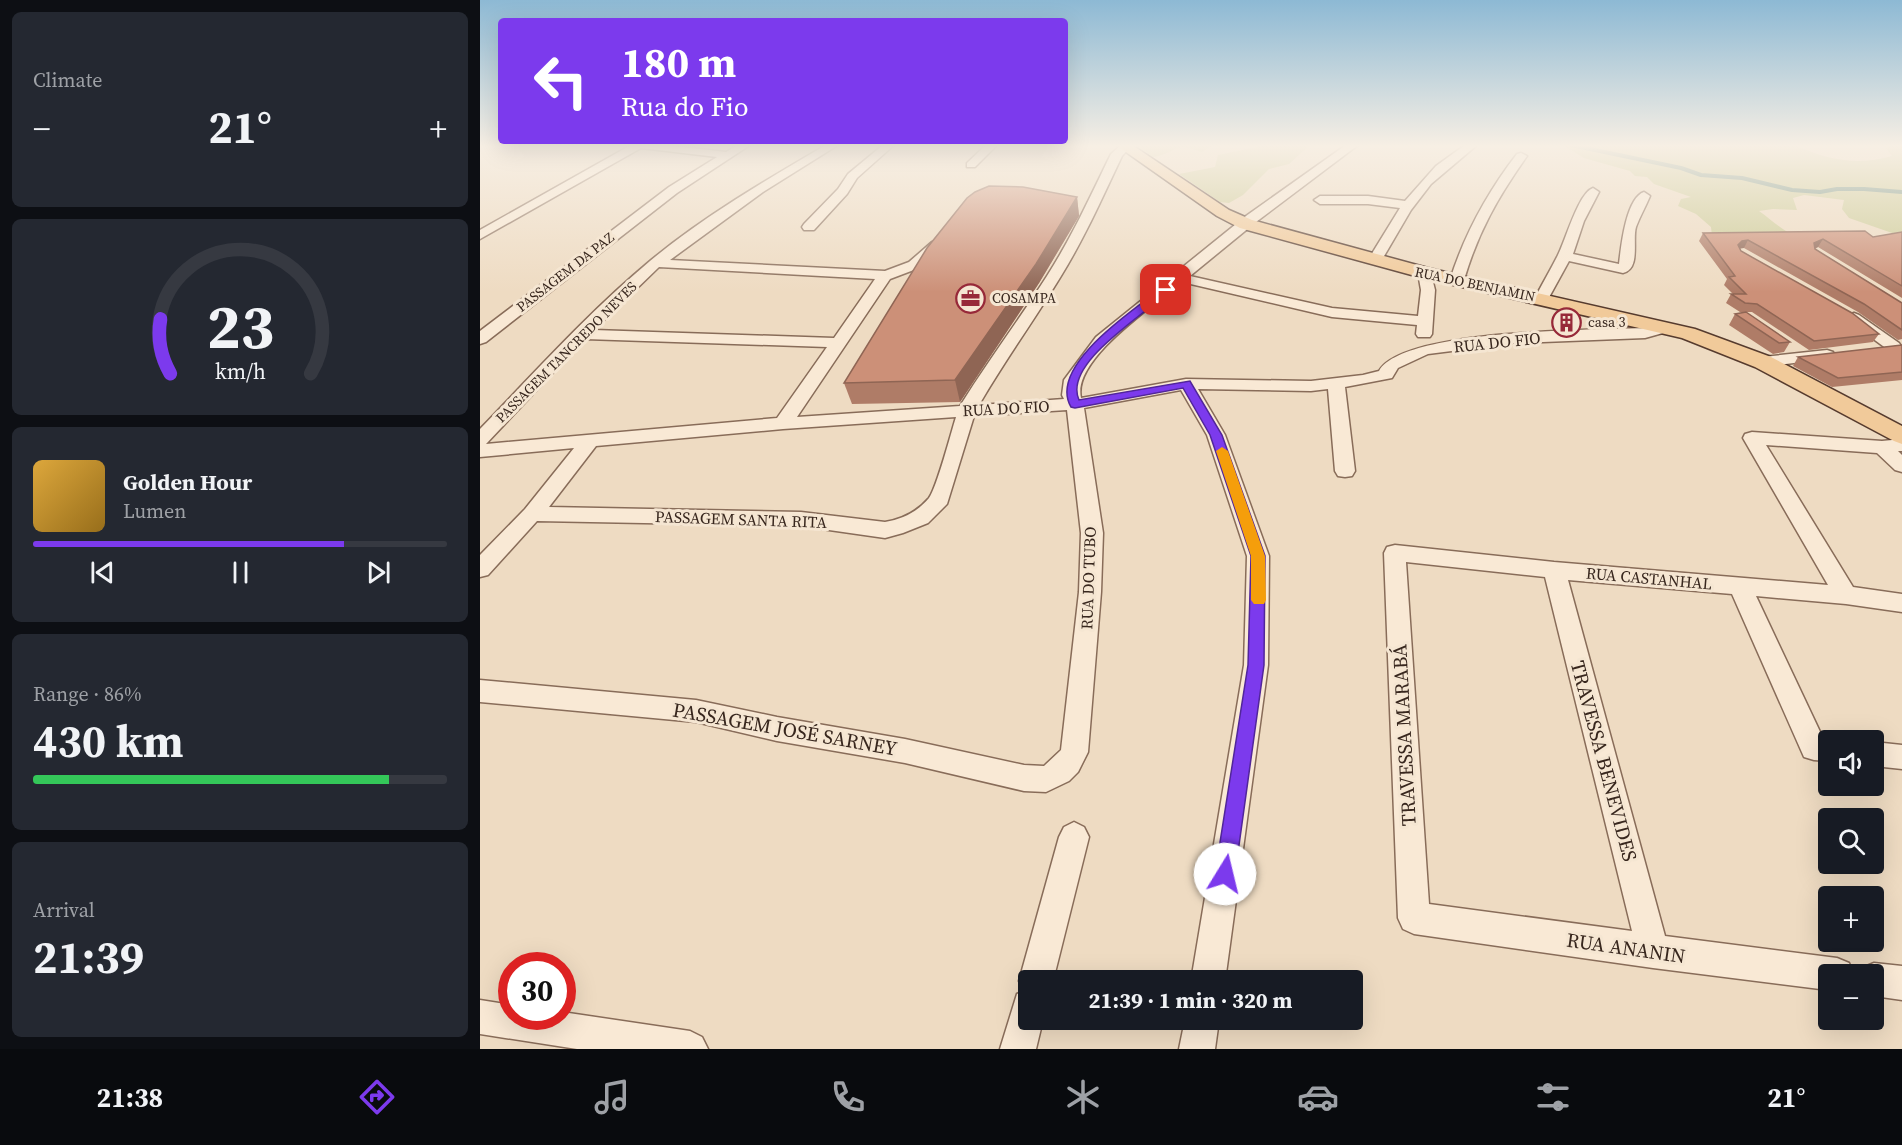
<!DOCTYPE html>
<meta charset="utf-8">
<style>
:root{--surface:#171b24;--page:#242831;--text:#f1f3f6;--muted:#9ea1a6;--line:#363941;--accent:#7c3aed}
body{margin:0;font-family:"Source Serif 4",serif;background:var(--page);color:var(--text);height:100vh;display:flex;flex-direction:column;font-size:22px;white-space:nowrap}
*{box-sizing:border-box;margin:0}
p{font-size:20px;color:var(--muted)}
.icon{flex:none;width:33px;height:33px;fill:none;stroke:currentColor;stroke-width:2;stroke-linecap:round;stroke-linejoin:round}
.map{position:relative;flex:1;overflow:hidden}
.drawer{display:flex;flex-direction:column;gap:12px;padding:12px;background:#0d0f14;width:480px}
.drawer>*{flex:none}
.banner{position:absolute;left:18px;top:18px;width:570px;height:126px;border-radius:6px;box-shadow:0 6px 24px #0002;background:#7c3aed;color:#fff;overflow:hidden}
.buttons{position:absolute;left:1338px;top:730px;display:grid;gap:12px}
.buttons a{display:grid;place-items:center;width:66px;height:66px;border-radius:6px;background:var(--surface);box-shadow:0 6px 24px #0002;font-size:30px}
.speed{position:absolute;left:18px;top:952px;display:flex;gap:12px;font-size:30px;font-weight:700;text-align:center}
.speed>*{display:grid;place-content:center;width:78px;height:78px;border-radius:50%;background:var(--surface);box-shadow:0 6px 24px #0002;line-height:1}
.speed .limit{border:9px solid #d22;background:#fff;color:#111}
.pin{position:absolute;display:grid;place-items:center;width:51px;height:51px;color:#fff;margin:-26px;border-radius:12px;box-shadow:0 3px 9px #0006}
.me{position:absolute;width:66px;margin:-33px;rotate:9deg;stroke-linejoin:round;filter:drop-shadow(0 0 4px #0008)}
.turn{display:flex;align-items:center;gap:21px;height:126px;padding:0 24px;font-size:27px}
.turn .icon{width:78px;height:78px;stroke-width:2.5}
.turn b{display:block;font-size:42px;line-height:51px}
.big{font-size:45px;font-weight:700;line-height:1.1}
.drawer .tile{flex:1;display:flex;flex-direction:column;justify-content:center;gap:9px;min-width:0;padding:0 21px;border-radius:9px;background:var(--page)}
.drawer .dial{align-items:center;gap:0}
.dial svg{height:156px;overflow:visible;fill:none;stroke:var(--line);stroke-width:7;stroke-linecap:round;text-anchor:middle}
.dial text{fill:var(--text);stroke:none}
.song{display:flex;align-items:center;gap:18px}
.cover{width:72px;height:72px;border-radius:9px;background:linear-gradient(135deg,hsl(40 70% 55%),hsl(40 70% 35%))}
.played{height:6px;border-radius:3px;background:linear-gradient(90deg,var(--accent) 75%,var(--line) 75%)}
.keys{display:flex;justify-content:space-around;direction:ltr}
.heat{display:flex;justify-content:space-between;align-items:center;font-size:33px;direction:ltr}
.charge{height:9px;border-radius:4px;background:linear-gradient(90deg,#34c759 86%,var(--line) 0)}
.trip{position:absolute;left:538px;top:970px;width:345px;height:60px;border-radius:6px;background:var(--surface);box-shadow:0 6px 24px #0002;font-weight:700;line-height:60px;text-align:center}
.tabs{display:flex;height:96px;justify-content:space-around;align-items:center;background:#090b0e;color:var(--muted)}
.tabs .icon{width:42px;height:42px}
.tabs .active{color:var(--accent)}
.tabs b{font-size:27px;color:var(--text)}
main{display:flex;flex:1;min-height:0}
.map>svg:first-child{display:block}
</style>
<main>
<section class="drawer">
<div class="tile"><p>Climate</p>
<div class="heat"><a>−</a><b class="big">21°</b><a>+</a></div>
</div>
<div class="tile dial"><svg viewBox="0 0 100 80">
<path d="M14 69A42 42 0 1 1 86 69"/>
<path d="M14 69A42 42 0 0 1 9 41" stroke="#7c3aed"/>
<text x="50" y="56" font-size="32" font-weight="700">23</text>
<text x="50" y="72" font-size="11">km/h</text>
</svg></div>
<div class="tile">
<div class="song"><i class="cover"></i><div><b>Golden Hour</b><p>Lumen</p></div></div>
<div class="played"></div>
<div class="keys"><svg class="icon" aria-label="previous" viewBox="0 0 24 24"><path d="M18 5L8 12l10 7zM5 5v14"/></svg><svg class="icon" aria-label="pause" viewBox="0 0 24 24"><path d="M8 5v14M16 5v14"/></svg><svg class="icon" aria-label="next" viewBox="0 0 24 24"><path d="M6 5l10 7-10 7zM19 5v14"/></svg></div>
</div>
<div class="tile"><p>Range · 86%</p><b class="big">430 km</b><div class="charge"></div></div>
<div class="tile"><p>Arrival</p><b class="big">21:39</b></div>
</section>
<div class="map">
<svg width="1422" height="1049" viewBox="0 0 1422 1049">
<rect width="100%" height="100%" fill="#eedbc2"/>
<g fill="#cccb96">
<path d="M656,145H730L731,146L722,152C692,141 698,153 673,157Z"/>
<polygon points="787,145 830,145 809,164 789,169 763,195 749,203 740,202 699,174 735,167 738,155"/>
<path d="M1083,145H1315C1347,160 1377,166 1412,156L1406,148L1412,145H1422V232L1415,234L1369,218L1362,209L1364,200L1324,195L1313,198L1317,210L1293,209L1279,211C1292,220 1301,230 1316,236H1232L1231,227L1216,214L1198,206L1201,199L1211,197L1174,184L1167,177L1155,176L1150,171L1104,158Z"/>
</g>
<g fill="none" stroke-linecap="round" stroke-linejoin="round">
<polyline stroke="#6c8f81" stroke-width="4" points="1091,145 1201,168 1221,175 1262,178 1312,190 1340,192 1357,189 1384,189 1422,192"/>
<defs>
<g id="minor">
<polygon points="151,145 185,145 246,152 258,145 270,145 197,193 6,342 0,344 0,331 189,187 237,157 161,148 0,239 0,230"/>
<path d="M346,145H358L283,192L190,260L405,271L429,262L452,242H462L464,245L462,248L439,268L410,279L317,417L480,406C508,361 539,320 567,276C592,237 611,195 631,154L641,145L651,146L642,156C623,196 605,237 581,276C555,319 525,360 499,405L584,399L582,395L584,380L616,337L766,216L866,145H878L776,222L710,276L852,308L938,316L941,290L938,273L945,269L950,270L955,290L952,334L950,337H938L936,334L937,325L852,317L702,282C675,305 592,359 601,398L706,379L831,381L883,375L899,371C923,329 1115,330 1165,328L1184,323L1192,328L1190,331L1165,338L1035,343L948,354L918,368L912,378L865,387L875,471L872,476L865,477L858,476L855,471L848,389L831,391L718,389L745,435L789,556L788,665L745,981H711L764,665L767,556L727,435L701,390L604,408L623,533L621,592L608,752L598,772L589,781L566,792L544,791L425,763L297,741L216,722L0,702V680L216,700L297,717L425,739L544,765L564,766L581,750L599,592L601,533L587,410L494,416L467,504L448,523L423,533L405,538L321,526L57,521L8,575L0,577V555L45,509L94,448L0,457V429C55,372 109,312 170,261C223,217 286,180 346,145ZM179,267L395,279L354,338L114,330ZM105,339L347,347L297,418L6,444ZM476,417C471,433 457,487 449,498C437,512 423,519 405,522L321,512L69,507L116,446L303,429Z"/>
<polygon points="403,145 414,145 377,178 367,194 334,230 324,230 322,227 324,224 358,189 368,174"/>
<polygon points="506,145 517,145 495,167 487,167 487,163"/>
<polygon points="985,145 997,145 951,184 931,210 900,263 890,263 888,260 920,208 888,204 840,204 834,200 840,196 888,196 925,201 956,166"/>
<path d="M1041,153L1047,156C1018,197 998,232 984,280L977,284L972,283L970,280C985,233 1007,193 1037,154Z"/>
<path d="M1113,188L1119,192L1104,221L1093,254L1139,264C1141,247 1146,198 1164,192L1170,196C1166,206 1160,216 1156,227C1152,240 1161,269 1143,273L1089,261L1067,301H1057L1055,298C1062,284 1070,271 1077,257C1085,243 1098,193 1113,188Z"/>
<polygon points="1374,313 1379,315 1419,343 1421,346 1419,349 1407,349 1369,321 1366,318 1369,315"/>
<polygon points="1347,350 1353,352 1355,355 1353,358 1283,367 1275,362 1283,357"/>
<path d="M1272,432L1402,441L1422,439V451H1418L1422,455V472L1415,470L1397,453L1286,445L1373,587L1422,594V612L1366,604L1276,596L1342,736L1358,741H1348V761L1334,760L1324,757L1252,594L1088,580L1185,936L1357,958L1369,963L1374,975H1348V990L1173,968L934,934L923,929L918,918L904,553L907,547L915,545L1074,562L1348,585L1263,438L1265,434ZM926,562L1065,577L1152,931L949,904Z"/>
<polygon points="1394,742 1422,745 1422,769 1394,766"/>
<polygon points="594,822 604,827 609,837 573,981 549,981 549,1020 563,1020 556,1049 520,1049 537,994 544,991 539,981 579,837 584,827"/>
<polygon points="1394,963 1422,966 1422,1000 1394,996 1394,975 1379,975 1382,968"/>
<polygon points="0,1000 32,1005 32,1017 82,1017 82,1012 210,1031 222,1037 228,1049 97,1049 0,1034"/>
<polygon points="705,1020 739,1020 735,1049 699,1049"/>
</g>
<polygon id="major" points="636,145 652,145 749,210 772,220 948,268 1215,329 1291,357 1422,426 1422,444 1414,441 1275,367 1202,338 939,277 760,228 737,216"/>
</defs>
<use href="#minor" stroke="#886c59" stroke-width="3"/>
<use href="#major" stroke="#563b2e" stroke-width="3"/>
<use href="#minor" fill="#f9e9d5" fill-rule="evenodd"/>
<use href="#major" fill="#f1ca9a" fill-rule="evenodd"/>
</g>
<g fill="#af7c67">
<polygon points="597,197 599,216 559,283 480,402 372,404 364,383"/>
<polygon points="1422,232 1422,298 1338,247 1335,249 1422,303 1422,339 1418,340 1378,312 1264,248 1260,248 1261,251 1399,334 1393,342 1329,350 1272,312 1266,312 1310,342 1304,352 1293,354 1249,325 1255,314 1265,312 1260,312 1246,303 1251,294 1253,294 1244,285 1247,279 1219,241 1223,233 1393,237"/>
<polygon points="1422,345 1422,380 1352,387 1313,366 1318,357"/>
</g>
<g fill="#8f6554">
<polygon points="597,197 599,216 559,283 480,402 475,380"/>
<polygon points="1343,239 1338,247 1329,251 1334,243"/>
<polygon points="1268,240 1264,248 1258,249 1258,245 1262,241"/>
</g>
<g fill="#cc9078" stroke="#8f6554" stroke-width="1.5">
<polygon points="509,186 543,187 597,197 556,264 475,380 364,383 447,248 487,198 495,192"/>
<polygon points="1385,231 1393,237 1422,232 1422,286 1343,239 1334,243 1335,249 1422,303 1422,330 1384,304 1268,240 1262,241 1258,245 1261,251 1372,313 1399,334 1334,341 1277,304 1265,303 1251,294 1266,294 1249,277 1255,276 1223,233"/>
<polygon points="1266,312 1310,342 1299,343 1255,314"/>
<polygon points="1422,345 1422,372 1358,378 1318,357"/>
</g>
<linearGradient id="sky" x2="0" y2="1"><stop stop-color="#8db9d4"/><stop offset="0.5" stop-color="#f7efe4"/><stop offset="1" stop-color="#f7efe4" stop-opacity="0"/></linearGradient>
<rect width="1422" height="292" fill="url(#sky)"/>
<path fill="#7c3aed" stroke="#51269a" stroke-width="1.5" d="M682,288L690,290C669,313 582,362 599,400L710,381L742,435L785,556L784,665L755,874L752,881L745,884L738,881L735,874L768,665L771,556L730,435L703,388L595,408L591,407C567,366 655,309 682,288Z"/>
<polygon fill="#f59e0b" points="742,447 748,451 785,556 786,600 784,604 774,604 771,600 771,556 736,451"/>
<defs>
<symbol id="office-ring" viewBox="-11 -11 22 22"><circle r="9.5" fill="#f5e6d2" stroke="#972939" stroke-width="1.5"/><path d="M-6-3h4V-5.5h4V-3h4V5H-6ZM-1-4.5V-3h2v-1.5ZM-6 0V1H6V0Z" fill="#972939"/></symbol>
<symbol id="building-ring" viewBox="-11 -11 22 22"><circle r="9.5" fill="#f5e6d2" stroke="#972939" stroke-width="1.5"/><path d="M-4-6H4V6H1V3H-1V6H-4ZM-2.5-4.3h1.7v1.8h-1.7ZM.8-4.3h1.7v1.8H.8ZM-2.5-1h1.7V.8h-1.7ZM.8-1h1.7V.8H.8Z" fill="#972939"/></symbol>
</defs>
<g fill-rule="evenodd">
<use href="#office-ring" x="474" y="282" width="33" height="33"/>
<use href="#building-ring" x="1070" y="306" width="33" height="33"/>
</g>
<g text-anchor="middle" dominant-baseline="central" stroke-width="6" stroke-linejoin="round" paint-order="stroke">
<g font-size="14" fill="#38271e" stroke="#f5e6d2">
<text transform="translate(85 272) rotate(-38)">PASSAGEM DA PAZ</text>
<text transform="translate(995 284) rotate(12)">RUA DO BENJAMIN</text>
<text transform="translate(86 352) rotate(-45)">PASSAGEM TANCREDO NEVES</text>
</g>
<g font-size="14" fill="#38271e" stroke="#f5e6d2" text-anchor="start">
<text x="512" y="298">COSAMPA</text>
<text x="1108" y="322">casa 3</text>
</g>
<g font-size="16" fill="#38271e" stroke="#f5e6d2">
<text transform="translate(1017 342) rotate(-6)">RUA DO FIO</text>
<text transform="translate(526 408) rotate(-3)">RUA DO FIO</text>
<text transform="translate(261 519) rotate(2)">PASSAGEM SANTA RITA</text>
<text transform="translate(608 578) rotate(-88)">RUA DO TUBO</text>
<text transform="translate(1169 578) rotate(5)">RUA CASTANHAL</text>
</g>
<g font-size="20" fill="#38271e" stroke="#f5e6d2">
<text transform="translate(305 729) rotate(10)">PASSAGEM JOSÉ SARNEY</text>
<text transform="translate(924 735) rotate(-93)">TRAVESSA MARABÁ</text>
<text transform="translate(1124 761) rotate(75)">TRAVESSA BENEVIDES</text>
<text transform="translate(1146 948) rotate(8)">RUA ANANIN</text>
</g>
</g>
</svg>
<div class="buttons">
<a><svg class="icon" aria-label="sound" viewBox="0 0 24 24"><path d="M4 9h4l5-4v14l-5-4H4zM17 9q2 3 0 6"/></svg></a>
<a><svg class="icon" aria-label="search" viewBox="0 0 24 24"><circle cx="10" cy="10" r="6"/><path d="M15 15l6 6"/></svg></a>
<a>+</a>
<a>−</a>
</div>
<div class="speed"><div class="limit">30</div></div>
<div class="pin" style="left:686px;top:290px;background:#d93025"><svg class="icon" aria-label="arrive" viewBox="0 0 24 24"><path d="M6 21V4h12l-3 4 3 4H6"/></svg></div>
<svg class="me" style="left:745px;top:874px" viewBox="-20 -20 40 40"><circle r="19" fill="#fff"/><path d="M0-13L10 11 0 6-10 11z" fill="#7c3aed"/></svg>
<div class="trip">21:39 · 1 min · 320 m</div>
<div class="banner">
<div class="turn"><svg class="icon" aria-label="left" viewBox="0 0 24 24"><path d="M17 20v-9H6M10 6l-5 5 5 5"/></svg><div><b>180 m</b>Rua do Fio</div></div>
</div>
</div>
</main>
<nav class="tabs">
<b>21:38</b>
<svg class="icon active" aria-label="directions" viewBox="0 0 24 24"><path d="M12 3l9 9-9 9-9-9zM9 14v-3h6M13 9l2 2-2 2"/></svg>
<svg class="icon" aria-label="music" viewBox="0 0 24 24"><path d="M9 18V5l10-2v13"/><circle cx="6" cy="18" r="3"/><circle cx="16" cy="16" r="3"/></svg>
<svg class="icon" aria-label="phone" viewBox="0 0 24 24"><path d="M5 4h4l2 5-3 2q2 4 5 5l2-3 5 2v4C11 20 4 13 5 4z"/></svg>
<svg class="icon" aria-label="climate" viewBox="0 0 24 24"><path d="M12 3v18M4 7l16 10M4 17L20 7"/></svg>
<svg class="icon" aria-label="car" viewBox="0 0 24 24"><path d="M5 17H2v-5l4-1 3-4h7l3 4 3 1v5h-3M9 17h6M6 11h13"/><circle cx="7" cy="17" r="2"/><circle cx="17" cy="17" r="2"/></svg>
<svg class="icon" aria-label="filters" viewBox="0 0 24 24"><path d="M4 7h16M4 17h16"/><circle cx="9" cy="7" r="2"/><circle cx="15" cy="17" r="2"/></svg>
<b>21°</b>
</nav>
